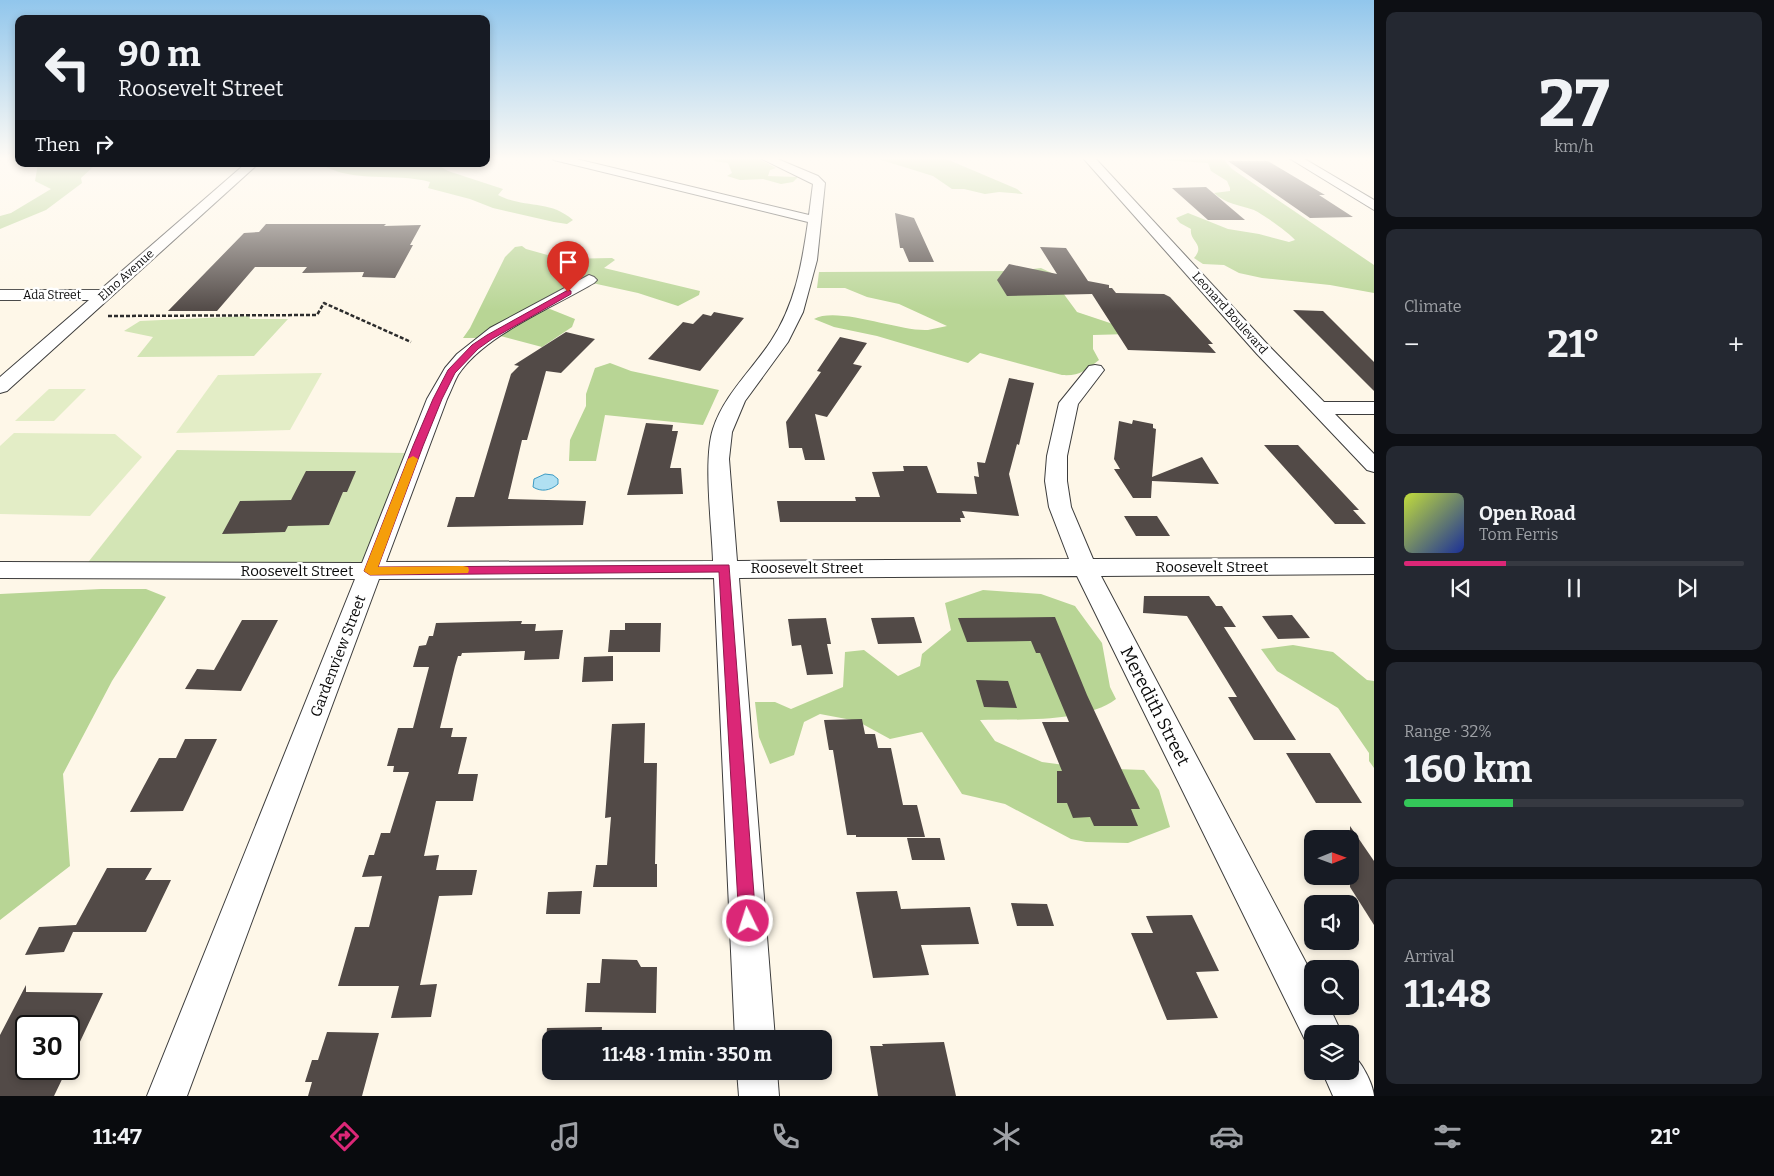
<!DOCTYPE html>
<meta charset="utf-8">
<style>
:root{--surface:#171b24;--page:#242831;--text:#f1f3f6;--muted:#9ea1a6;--line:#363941;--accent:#db2777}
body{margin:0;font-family:Bitter,serif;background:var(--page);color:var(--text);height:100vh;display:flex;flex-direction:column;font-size:19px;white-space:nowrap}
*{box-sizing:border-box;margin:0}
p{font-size:16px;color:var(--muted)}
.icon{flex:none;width:28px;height:28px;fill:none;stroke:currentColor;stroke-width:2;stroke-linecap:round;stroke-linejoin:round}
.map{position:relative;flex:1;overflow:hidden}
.side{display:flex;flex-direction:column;gap:12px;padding:12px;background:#0d0f14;width:400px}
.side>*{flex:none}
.top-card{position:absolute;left:15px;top:15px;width:475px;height:152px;border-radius:10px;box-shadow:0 2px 8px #0003;background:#171b24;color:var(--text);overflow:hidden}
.needle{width:32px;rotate:89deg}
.fabs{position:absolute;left:1304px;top:830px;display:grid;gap:10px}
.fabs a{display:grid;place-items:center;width:55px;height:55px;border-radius:10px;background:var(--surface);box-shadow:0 2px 8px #0003;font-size:25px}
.speed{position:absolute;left:15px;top:1015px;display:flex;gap:10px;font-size:25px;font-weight:700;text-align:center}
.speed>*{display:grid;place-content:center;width:65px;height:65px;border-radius:50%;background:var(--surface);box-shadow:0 2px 8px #0003;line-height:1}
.speed .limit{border:2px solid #111;border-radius:8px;background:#fff;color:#111}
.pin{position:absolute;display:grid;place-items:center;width:42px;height:42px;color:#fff;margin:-51px -21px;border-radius:50% 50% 50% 0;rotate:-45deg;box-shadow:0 0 5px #0007}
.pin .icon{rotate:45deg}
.me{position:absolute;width:55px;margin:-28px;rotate:356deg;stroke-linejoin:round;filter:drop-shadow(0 0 4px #0008)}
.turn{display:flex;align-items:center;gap:18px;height:105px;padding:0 20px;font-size:22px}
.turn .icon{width:65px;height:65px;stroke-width:2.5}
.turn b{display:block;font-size:35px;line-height:42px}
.then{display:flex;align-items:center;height:48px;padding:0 20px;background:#0003;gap:10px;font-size:19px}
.big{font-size:38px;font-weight:700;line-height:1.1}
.side .card{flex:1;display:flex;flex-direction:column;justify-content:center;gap:8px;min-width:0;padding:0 18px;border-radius:10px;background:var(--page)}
.side .dial{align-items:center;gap:0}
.dial b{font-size:65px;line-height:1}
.song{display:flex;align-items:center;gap:15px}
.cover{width:60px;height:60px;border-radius:8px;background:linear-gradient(135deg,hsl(70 70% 55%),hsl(230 70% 35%))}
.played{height:5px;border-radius:2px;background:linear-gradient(90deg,var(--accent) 30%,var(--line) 30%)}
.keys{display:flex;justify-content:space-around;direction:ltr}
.heat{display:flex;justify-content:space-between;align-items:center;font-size:28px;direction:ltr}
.charge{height:8px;border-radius:4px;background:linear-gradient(90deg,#34c759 32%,var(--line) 0)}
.trip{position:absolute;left:542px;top:1030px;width:290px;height:50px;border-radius:10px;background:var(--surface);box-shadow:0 2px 8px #0003;font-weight:700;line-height:50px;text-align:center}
.dock{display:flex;height:80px;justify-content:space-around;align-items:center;background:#090b0e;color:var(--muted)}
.dock .icon{width:35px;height:35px}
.dock .current{color:var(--accent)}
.dock b{font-size:22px;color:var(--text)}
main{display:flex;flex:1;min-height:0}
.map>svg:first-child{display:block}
</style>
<main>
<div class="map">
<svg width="1374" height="1096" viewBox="0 0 1374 1096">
<rect width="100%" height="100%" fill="#fef7e8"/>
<g fill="#d3e5b5">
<polygon points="249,316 250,319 288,319 254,356 137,357 153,337 124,331 140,321"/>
<polygon points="177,450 407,453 360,571 82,570"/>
</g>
<g fill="#b8d595">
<polygon points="712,158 757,158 776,168 770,170 768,176 798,177 793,182 781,184 763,179 740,180 727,176 732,173 728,163 714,161"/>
<polygon points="875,158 944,158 1017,189 1023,194 999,192 985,194 964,189 952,189 933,176"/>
<path d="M1162,158H1222L1232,169L1374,265V293L1330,285L1262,278L1239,273L1224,265L1203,264L1194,258C1206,244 1189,242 1191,229L1180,223L1176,218L1188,213L1228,229L1259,234L1289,242L1295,240C1291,234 1261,213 1254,210C1239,205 1226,204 1214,193L1230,191V188L1227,181L1211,171L1208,163L1163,160Z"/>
<polygon points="38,164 101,164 93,167 81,178 82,183 46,210 0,229 0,216 11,213 51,189 35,181"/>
<path d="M321,164H436L448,171L503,189L498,195C525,209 549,199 573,220L567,224L554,222L493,208L470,199L428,188L430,182C394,172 353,184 321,164Z"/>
<polygon points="522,246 526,249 562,259 612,258 615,260 604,268 700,291 699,295 678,306 638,293 583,281 528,312 550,309 575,319 572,327 542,347 489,333 481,338 463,338 470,328 505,257 515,247"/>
<path d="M1041,268L1058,276L1055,282L1077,312L1119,326L1129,334L1093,335V349L1099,360C1085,371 1080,376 1062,375L980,353L968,363L877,336L834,327L814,319C838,306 900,332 928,330C934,329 941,327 947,326L899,304L867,297L845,288H817L819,272L1017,271Z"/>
<polygon points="610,363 631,371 719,390 703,425 605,415 596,461 569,461 570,440 586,406 586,394 595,368"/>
<polygon points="101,589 146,589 166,597 112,681 63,774 70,866 0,920 0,594"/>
<path d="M983,590L1041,594L1075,606L1102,643L1110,687L1116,699C1084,723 1020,719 980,720L995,741L1042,762L1087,768L1144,770L1159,790L1170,827L1128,843L1086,842L1071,839L1005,804L962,794L922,732L890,739L857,721L820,714L804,722L794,755L770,764L759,737L755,702H775L791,709L843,687L845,652L864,650L898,676L920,666L922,654L951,630L945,603Z"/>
<polygon points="1293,645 1333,652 1367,680 1374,681 1374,768 1369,761 1369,753 1338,708 1277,671 1261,649"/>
</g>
<g fill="#e3edc6">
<polygon points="322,373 290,430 176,433 218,375"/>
<polygon points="49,389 86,389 54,421 15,421"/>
<polygon points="14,433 115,434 142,457 90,516 0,514 0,446"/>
</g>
<path fill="#b0e0f2" stroke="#3c9bc4" d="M545,474L553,475L558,479V484C550,491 541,492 533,487L534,479Z"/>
<g fill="#524a47">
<polygon points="1228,161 1268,161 1325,195 1319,195 1353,217 1310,218"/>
<polygon points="1206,187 1245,220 1208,220 1172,188"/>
<polygon points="895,213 914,218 934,262 909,262 903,248 900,248"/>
<polygon points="266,224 386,224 384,226 421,225 410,245 413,245 395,278 362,277 364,272 302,273 307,267 255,267 217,311 168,311 244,233 259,232"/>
<polygon points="1040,247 1066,248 1088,281 1109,285 1109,288 1112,288 1116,293 1164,294 1170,297 1213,344 1208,344 1216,353 1128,350 1092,294 1007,296 997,280 1009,264 1057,274"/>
<polygon points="1293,310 1323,311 1374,362 1374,391"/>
<polygon points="714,312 744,318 700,371 648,359 683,322 693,324 703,314 711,316"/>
<polygon points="566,332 595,339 561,373 546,371 527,440 522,440 508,499 586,501 583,525 447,527 456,497 474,497 511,374 519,366 514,365"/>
<polygon points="840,337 867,343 853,364 862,366 827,417 815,414 825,460 805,460 802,448 789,448 786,422 821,372 817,371"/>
<polygon points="1009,378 1034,383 1019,445 1017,444 1009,474 1019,516 962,511 965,518 960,518 961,522 780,522 777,501 856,501 855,497 880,497 872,472 904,471 903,466 927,466 937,493 977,494 974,476 979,477 977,462 985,463"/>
<polygon points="1133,420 1153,424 1153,428 1156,429 1152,477 1202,457 1219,484 1152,481 1151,498 1133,498 1114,469 1120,469 1114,459 1119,421 1132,424"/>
<polygon points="646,423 673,425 672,431 678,431 670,468 681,468 683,494 627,495"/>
<polygon points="1264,445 1298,445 1359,510 1353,510 1366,524 1335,524"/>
<polygon points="306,471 356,471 347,492 343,492 329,525 288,526 285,532 222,534 240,501 291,500"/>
<polygon points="1124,516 1157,516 1170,536 1136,536"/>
<polygon points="1144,596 1209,596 1216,606 1222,606 1236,627 1224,627 1296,740 1254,740 1228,697 1237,697 1187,616 1143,613"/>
<polygon points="1292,615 1310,638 1278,639 1262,616"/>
<polygon points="914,617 922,643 878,644 871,618"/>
<polygon points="1055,617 1087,695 1140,809 1131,809 1138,826 1094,826 1090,817 1073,818 1067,803 1057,803 1057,771 1062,771 1042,722 1069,722 1040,653 1036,653 1031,641 967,642 958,618"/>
<polygon points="826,618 831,644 827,644 833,674 807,675 801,645 792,646 788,619"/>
<polygon points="242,620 278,620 241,691 185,689 197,669 214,670"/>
<polygon points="522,621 521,624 536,624 535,631 563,630 559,659 524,660 525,651 462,653 461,656 458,656 455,666 440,728 453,728 451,737 467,737 458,774 478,774 473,801 436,801 424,856 439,855 436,870 477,870 472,895 439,896 420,985 437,984 431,1017 391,1018 399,986 338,986 355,927 369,927 382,876 362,877 369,855 374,855 381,833 390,833 409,772 393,772 394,766 387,766 398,728 413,728 429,667 413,667 419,646 426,645 429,636 433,636 436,623"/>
<polygon points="625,623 661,623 660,652 608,652 610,630 625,630"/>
<polygon points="613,656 613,681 582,682 584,657"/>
<polygon points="976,680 1008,681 1017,708 984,707"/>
<polygon points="862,719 865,734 875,734 878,748 891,748 903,805 917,805 925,837 856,837 856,835 847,835 833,750 829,750 824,720"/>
<polygon points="645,723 644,763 657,763 655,864 657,864 657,887 593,887 596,865 607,865 611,817 605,818 612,724"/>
<polygon points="185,739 217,739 183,811 130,812 159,758 176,758"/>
<polygon points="1286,753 1330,753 1362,803 1316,803"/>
<polygon points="1350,826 1374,861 1374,925 1350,887"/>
<polygon points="907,838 940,838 945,860 912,860"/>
<polygon points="107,868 152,868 145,880 171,880 146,932 73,932 64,952 25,955 39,927 76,925"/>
<polygon points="582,891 580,914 546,914 548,892"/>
<polygon points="897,891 901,909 970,907 979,944 921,945 929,975 873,978 856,892"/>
<polygon points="1011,903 1047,904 1054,926 1017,926"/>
<polygon points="1192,915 1219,971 1196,972 1218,1018 1167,1020 1131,933 1153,933 1146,916"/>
<polygon points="602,959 637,960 641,967 657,967 656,1013 585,1012 587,983 600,983"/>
<polygon points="26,985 26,992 103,993 69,1065 69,1026 26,1026 26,1069 67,1069 54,1096 0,1096 0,1035"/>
<polygon points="602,1027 601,1039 551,1039 551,1071 600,1072 543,1072 547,1028"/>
<polygon points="327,1032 379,1033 362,1096 308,1096 312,1082 305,1082 312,1060 318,1060"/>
<polygon points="944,1042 956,1096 878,1096 870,1046 883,1046 882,1044"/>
</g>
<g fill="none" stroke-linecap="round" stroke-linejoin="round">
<defs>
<g id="minor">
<path d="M552,158H572L809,215L813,184L760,158H775L818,176L825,183L817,260L803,312L788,342L745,401L732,432L729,459L737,561L1069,559L1049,507L1045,481L1047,456L1059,403L1089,366L1095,365L1101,366L1104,370L1078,404L1067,456V481L1071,507L1093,559L1374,558V574L1101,576L1312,974V1006H1329L1342,1034H1312V1049L1309,1048L1077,576L739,578L775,1039H735L714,578L379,579L187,1096H147L355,579L0,578V562L362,563L427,399L445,368L457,354L490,328L589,275L594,277L597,280L594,283C554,307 484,335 458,375C454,382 451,391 447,399L386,562L713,561C712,526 703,460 713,429C724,395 752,370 771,341C795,305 802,264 808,222L554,160Z"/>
<polygon points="1083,158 1095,158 1269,346 1324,402 1374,402 1374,414 1335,414 1374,454 1374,472 1367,470 1257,354"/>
<polygon points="1289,158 1303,158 1374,200 1374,210"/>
<polygon points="245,164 258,164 7,391 0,393 0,377 89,300 0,300 0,290 100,290"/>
<path d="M1350,1054C1361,1059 1373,1084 1374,1096H1333L1322,1071H1350Z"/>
<polygon points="737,1071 777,1071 779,1096 739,1096"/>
</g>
</defs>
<use href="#minor" stroke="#3d3d3d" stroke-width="2"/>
<polyline stroke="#2c2c2c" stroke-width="2.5" stroke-dasharray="4 2" stroke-linecap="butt" points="108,316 317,315 324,303 411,342"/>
<use href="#minor" fill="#fff" fill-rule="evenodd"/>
</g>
<linearGradient id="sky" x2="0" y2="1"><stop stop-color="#91c6ec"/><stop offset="0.51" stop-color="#fffbf5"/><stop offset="1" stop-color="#fffbf5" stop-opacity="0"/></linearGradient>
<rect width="1374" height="311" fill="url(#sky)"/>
<polygon fill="#db2777" stroke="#8e194d" points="568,290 571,291 571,294 492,339 478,349 455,373 442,399 423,446 378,567 729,565 756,921 754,927 748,929 742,927 739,921 719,572 370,575 364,571 413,446 433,399 448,370 472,345 487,335"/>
<polygon fill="#f59e0b" points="413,456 418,459 378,567 463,566 468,567 469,570 468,573 370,575 364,571 408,459"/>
<g text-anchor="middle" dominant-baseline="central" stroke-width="5" stroke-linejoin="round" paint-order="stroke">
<g font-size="12" fill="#0a0a0a" stroke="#fff">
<text transform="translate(126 275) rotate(-42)">Elno Avenue</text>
<text x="52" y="295">Ada Street</text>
<text transform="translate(1230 313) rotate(48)">Leonard Boulevard</text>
</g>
<g font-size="15" fill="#0a0a0a" stroke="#fff">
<text x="1212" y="567">Roosevelt Street</text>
<text x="807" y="568">Roosevelt Street</text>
<text x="297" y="571">Roosevelt Street</text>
<text transform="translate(338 656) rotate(-69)">Gardenview Street</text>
</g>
<g font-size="18" fill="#0a0a0a" stroke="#fff">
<text transform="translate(1155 706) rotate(63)">Meredith Street</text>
</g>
</g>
</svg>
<div class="fabs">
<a><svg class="needle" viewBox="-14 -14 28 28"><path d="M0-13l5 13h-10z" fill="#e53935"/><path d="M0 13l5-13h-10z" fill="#9ea1a6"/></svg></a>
<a><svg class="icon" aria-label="sound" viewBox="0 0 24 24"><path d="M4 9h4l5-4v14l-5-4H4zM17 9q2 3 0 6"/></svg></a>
<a><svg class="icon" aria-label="search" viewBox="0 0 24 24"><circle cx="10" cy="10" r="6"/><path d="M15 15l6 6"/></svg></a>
<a><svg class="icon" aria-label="layers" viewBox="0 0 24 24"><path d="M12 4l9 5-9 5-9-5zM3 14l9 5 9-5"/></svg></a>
</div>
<div class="speed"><div class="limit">30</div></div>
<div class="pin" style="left:568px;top:292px;background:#d93025"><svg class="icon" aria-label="arrive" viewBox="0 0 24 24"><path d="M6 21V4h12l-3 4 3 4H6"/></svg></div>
<svg class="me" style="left:748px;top:921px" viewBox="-20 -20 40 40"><circle r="17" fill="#db2777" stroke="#fff" stroke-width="3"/><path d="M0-11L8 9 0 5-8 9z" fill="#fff"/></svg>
<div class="trip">11:48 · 1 min · 350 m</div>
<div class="top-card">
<div class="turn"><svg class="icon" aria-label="left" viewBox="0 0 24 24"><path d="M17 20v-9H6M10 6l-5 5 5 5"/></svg><div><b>90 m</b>Roosevelt Street</div></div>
<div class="then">Then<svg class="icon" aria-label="right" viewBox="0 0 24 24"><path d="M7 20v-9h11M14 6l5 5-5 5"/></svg></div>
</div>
</div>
<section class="side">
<div class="card dial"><b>27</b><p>km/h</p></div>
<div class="card"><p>Climate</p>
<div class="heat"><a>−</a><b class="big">21°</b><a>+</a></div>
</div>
<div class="card">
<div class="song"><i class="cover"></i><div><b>Open Road</b><p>Tom Ferris</p></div></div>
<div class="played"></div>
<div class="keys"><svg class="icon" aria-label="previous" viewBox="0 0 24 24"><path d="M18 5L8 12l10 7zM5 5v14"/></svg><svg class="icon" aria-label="pause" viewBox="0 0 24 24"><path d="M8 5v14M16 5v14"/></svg><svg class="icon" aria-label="next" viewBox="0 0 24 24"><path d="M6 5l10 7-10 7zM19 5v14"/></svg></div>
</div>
<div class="card"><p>Range · 32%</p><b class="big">160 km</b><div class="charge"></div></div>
<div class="card"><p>Arrival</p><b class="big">11:48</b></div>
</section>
</main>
<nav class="dock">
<b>11:47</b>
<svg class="icon current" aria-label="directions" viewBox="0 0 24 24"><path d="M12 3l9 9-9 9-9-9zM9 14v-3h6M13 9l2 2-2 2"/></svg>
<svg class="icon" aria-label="music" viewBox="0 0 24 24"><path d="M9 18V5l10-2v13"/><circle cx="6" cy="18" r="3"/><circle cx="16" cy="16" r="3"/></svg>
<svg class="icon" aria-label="phone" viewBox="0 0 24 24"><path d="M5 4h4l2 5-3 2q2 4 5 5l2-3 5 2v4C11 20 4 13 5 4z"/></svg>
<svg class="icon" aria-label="climate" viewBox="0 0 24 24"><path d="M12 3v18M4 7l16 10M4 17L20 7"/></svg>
<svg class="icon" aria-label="car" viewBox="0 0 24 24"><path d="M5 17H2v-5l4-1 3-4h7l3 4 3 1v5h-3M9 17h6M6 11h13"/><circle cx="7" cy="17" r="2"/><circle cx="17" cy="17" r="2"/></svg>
<svg class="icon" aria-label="filters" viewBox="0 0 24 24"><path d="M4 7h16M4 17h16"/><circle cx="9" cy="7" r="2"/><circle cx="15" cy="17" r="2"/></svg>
<b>21°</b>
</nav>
